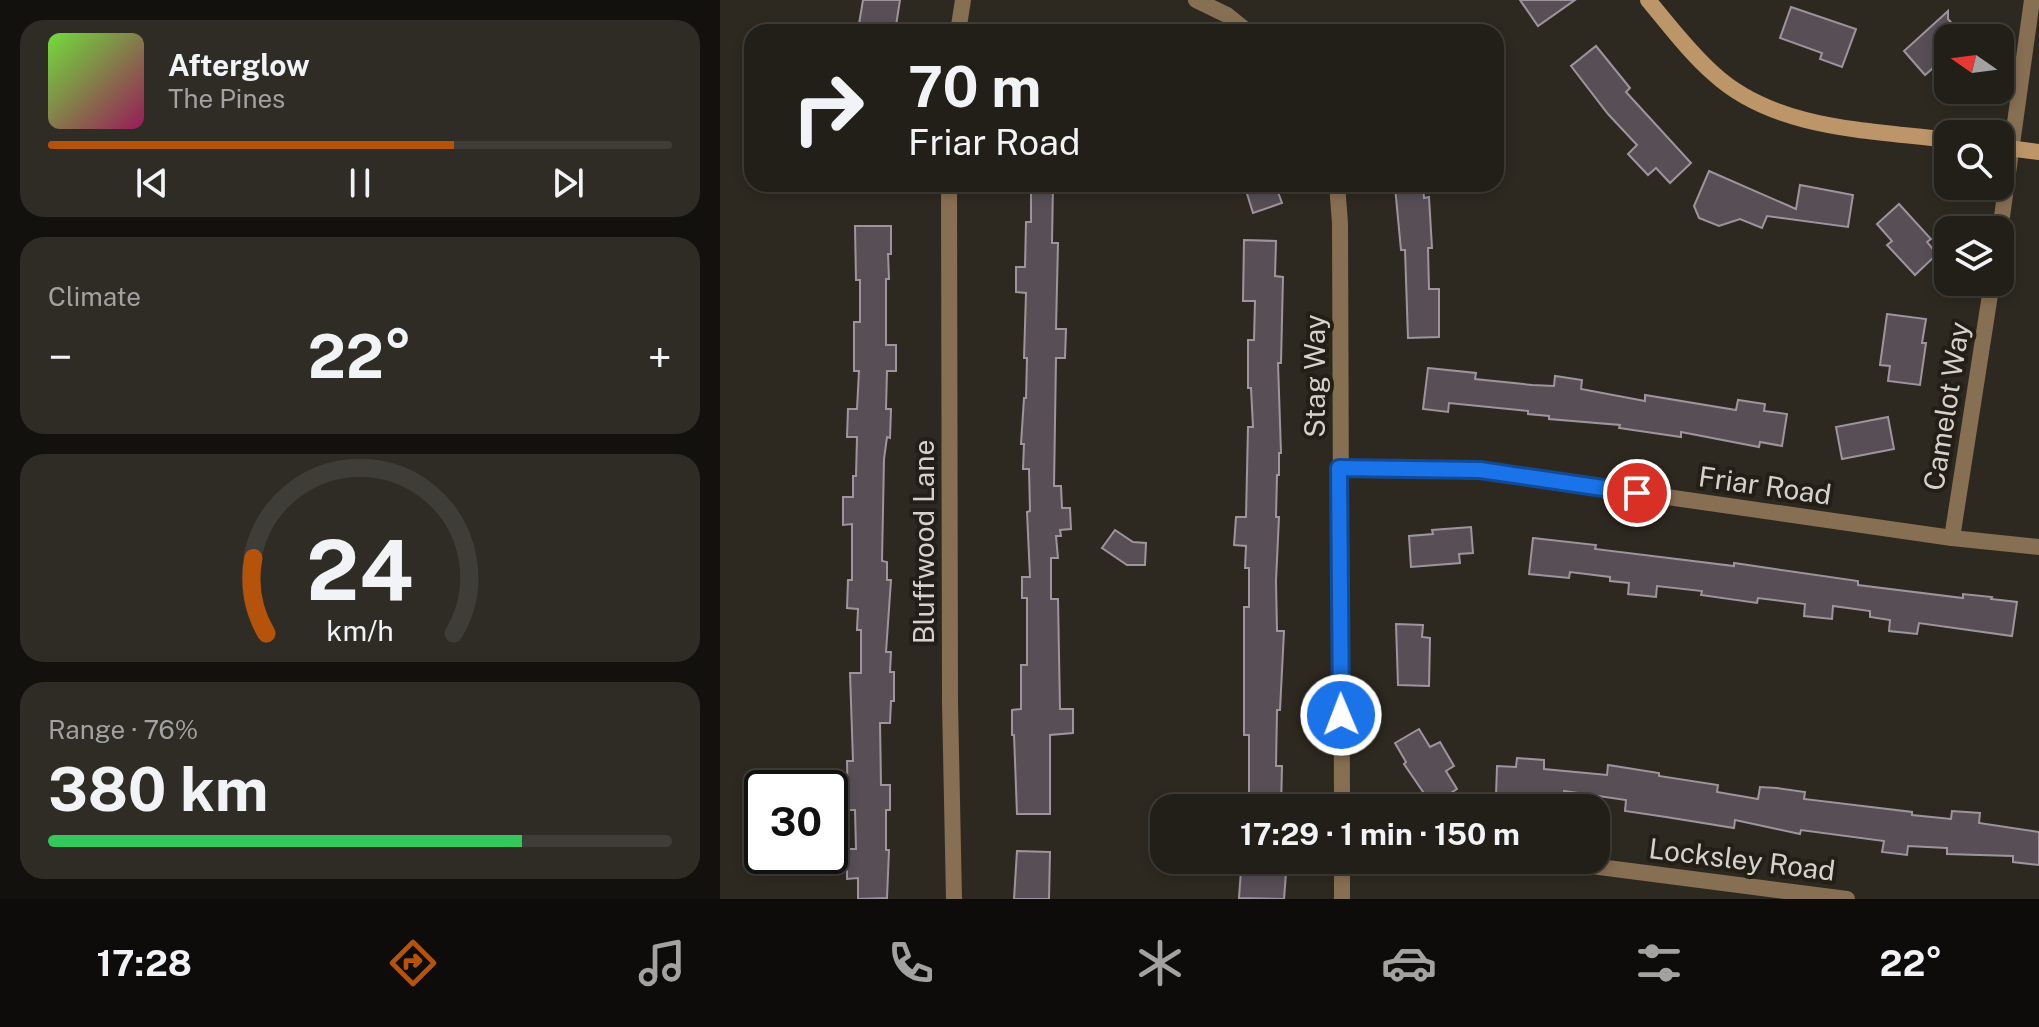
<!DOCTYPE html>
<meta charset="utf-8">
<style>
:root{--surface:#221f18;--page:#2e2c25;--text:#f1f3f6;--muted:#a2a2a2;--line:#3f3d37;--accent:#b45309}
body{margin:0;font-family:"Public Sans",sans-serif;background:var(--page);color:var(--text);height:100vh;display:flex;flex-direction:column;font-size:30px;white-space:nowrap}
*{box-sizing:border-box;margin:0}
p{font-size:26px;color:var(--muted)}
.icon{flex:none;width:44px;height:44px;fill:none;stroke:currentColor;stroke-width:2;stroke-linecap:round;stroke-linejoin:round}
.map{position:relative;flex:1;overflow:hidden}
.sheet{display:flex;flex-direction:column;gap:20px;padding:20px;background:#13110d;width:720px}
.sheet>*{flex:none}
.top-card{position:absolute;left:24px;top:24px;width:760px;height:168px;border-radius:24px;box-shadow:0 4px 12px #0003,0 0 0 2px var(--line);background:#221f18;color:var(--text);overflow:hidden}
.needle{width:52px;rotate:284deg}
.fabs{position:absolute;left:1214px;top:24px;display:grid;gap:16px}
.fabs a{display:grid;place-items:center;width:80px;height:80px;border-radius:16px;background:var(--surface);box-shadow:0 4px 12px #0003,0 0 0 2px var(--line);font-size:40px}
.speed{position:absolute;left:24px;top:770px;display:flex;gap:16px;font-size:40px;font-weight:700;text-align:center}
.speed>*{display:grid;place-content:center;width:104px;height:104px;border-radius:50%;background:var(--surface);box-shadow:0 4px 12px #0003,0 0 0 2px var(--line);line-height:1}
.speed .limit{border:4px solid #111;border-radius:12px;background:#fff;color:#111}
.pin{position:absolute;display:grid;place-items:center;width:68px;height:68px;color:#fff;margin:-34px;border:4px solid #fff;border-radius:50%;box-shadow:0 2px 8px #0007}
.me{position:absolute;width:88px;margin:-44px;rotate:359deg;stroke-linejoin:round;filter:drop-shadow(0 0 6px #0008)}
.turn{display:flex;align-items:center;gap:28px;height:168px;padding:0 32px;font-size:36px}
.turn .icon{width:104px;height:104px;stroke-width:2.5}
.turn b{display:block;font-size:56px;line-height:68px}
.big{font-size:60px;font-weight:700;line-height:1.1}
.sheet .widget{flex:1;display:flex;flex-direction:column;justify-content:center;gap:12px;min-width:0;padding:0 28px;border-radius:24px;background:var(--page)}
.sheet .dial{align-items:center;gap:0}
.dial svg{height:208px;overflow:visible;fill:none;stroke:var(--line);stroke-width:7;stroke-linecap:round;text-anchor:middle}
.dial text{fill:var(--text);stroke:none}
.song{display:flex;align-items:center;gap:24px}
.cover{width:96px;height:96px;border-radius:12px;background:linear-gradient(135deg,hsl(100 70% 55%),hsl(330 70% 35%))}
.played{height:8px;border-radius:4px;background:linear-gradient(90deg,var(--accent) 65%,var(--line) 65%)}
.keys{display:flex;justify-content:space-around;direction:ltr}
.heat{display:flex;justify-content:space-between;align-items:center;font-size:44px;direction:ltr}
.charge{height:12px;border-radius:6px;background:linear-gradient(90deg,#34c759 76%,var(--line) 0)}
.trip{position:absolute;left:430px;top:794px;width:460px;height:80px;border-radius:24px;background:var(--surface);box-shadow:0 4px 12px #0003,0 0 0 2px var(--line);font-weight:700;line-height:80px;text-align:center}
.tab-bar{display:flex;height:128px;justify-content:space-around;align-items:center;background:#0e0c0a;color:var(--muted)}
.tab-bar .icon{width:56px;height:56px}
.tab-bar .on{color:var(--accent)}
.tab-bar b{font-size:36px;color:var(--text)}
main{display:flex;flex:1;min-height:0}
.map>svg:first-child{display:block}
</style>
<main>
<section class="sheet">
<div class="widget">
<div class="song"><i class="cover"></i><div><b>Afterglow</b><p>The Pines</p></div></div>
<div class="played"></div>
<div class="keys"><svg class="icon" aria-label="previous" viewBox="0 0 24 24"><path d="M18 5L8 12l10 7zM5 5v14"/></svg><svg class="icon" aria-label="pause" viewBox="0 0 24 24"><path d="M8 5v14M16 5v14"/></svg><svg class="icon" aria-label="next" viewBox="0 0 24 24"><path d="M6 5l10 7-10 7zM19 5v14"/></svg></div>
</div>
<div class="widget"><p>Climate</p>
<div class="heat"><a>−</a><b class="big">22°</b><a>+</a></div>
</div>
<div class="widget dial"><svg viewBox="0 0 100 80">
<path d="M14 69A42 42 0 1 1 86 69"/>
<path d="M14 69A42 42 0 0 1 9 40" stroke="#b45309"/>
<text x="50" y="56" font-size="32" font-weight="700">24</text>
<text x="50" y="72" font-size="11">km/h</text>
</svg></div>
<div class="widget"><p>Range · 76%</p><b class="big">380 km</b><div class="charge"></div></div>
</section>
<div class="map">
<svg width="1319" height="899" viewBox="0 0 1319 899">
<rect width="100%" height="100%" fill="#2e2920"/>
<g fill="#584e56" stroke="#9f949d" stroke-width="2">
<polygon points="143,0 180,0 175,32 138,30"/>
<polygon points="800,0 855,0 818,26"/>
<polygon points="1071,7 1136,29 1122,67 1100,59 1102,53 1060,38"/>
<polygon points="1228,11 1228,19 1245,38 1228,38 1228,55 1205,75 1184,51"/>
<polygon points="876,46 910,88 906,92 971,163 950,183 936,168 928,175 908,154 917,145 888,114 851,66"/>
<polygon points="989,171 1076,209 1080,185 1133,195 1128,227 1047,216 1042,228 1020,219 999,226 979,218 974,206"/>
<polygon points="311,184 333,184 332,243 338,243 336,329 346,329 345,358 336,358 334,486 341,486 342,508 350,508 351,529 340,530 341,536 336,536 338,558 331,558 331,599 338,599 340,709 353,709 353,733 330,735 330,814 297,814 294,735 292,735 292,710 301,709 301,665 307,665 307,598 302,598 302,577 310,577 307,512 310,511 309,469 303,469 304,444 301,444 304,398 306,398 307,358 304,358 306,293 296,292 296,267 305,267 306,222 311,222"/>
<polygon points="524,184 555,184 562,203 533,213"/>
<polygon points="703,186 704,198 709,197 712,248 708,248 709,289 719,289 719,337 688,338 685,250 681,250 675,187"/>
<polygon points="1179,204 1211,239 1207,242 1217,254 1195,275 1167,245 1172,241 1157,224"/>
<polygon points="135,226 171,226 171,254 168,254 169,279 166,279 166,345 176,345 176,371 167,371 166,409 171,409 170,438 167,437 164,459 162,561 167,562 167,580 171,580 166,652 171,652 170,672 174,672 174,701 171,701 170,723 160,723 161,785 170,785 170,810 166,810 166,850 169,850 167,898 138,899 138,878 127,879 127,849 136,849 135,810 128,810 127,761 133,761 130,673 141,673 141,630 137,630 138,609 127,608 128,580 132,580 132,524 123,525 123,497 133,497 133,476 136,476 137,437 127,437 128,409 137,409 139,371 134,371 134,322 140,322 140,280 136,280"/>
<polygon points="524,240 556,241 555,276 563,277 561,363 558,363 561,453 559,453 559,475 557,475 556,517 559,517 556,581 557,631 564,631 560,710 557,710 556,766 562,766 561,808 529,808 529,735 524,735 524,607 529,607 529,568 525,568 526,546 514,545 516,517 526,517 528,427 533,427 531,388 528,388 528,340 534,340 535,301 523,301"/>
<polygon points="1167,314 1206,319 1202,343 1206,343 1200,385 1168,381 1170,366 1160,365"/>
<polygon points="708,368 756,373 755,379 812,385 834,386 835,376 862,380 861,389 925,401 925,395 1016,410 1018,400 1045,404 1044,411 1067,414 1062,446 1040,442 1039,447 961,432 961,437 899,428 900,425 829,419 829,416 808,414 808,411 729,403 728,412 703,409"/>
<polygon points="1168,417 1174,449 1122,459 1116,427"/>
<polygon points="751,527 753,553 739,554 740,563 691,567 689,536 713,534 712,530"/>
<polygon points="395,530 413,542 426,543 425,565 407,565 382,548"/>
<polygon points="813,538 876,545 875,549 1014,566 1014,563 1138,581 1138,585 1243,598 1243,594 1272,597 1271,599 1297,602 1292,636 1199,623 1197,634 1169,631 1170,620 1150,617 1150,611 1113,606 1112,619 1084,616 1085,604 1038,598 1037,603 981,595 982,591 937,586 936,597 908,594 909,583 890,581 890,577 850,572 849,578 809,574"/>
<polygon points="676,624 703,625 702,637 710,638 709,686 678,685"/>
<polygon points="699,729 710,747 720,742 734,766 726,771 737,789 712,805 684,764 686,762 675,743"/>
<polygon points="797,758 824,760 824,769 887,775 888,765 939,773 939,776 998,785 997,792 1038,799 1040,787 1057,788 1085,792 1084,799 1192,812 1192,815 1231,819 1232,811 1260,813 1259,823 1319,832 1319,865 1293,862 1293,856 1227,854 1227,848 1188,846 1187,855 1162,852 1164,841 1081,830 1080,834 1015,820 1014,828 946,817 905,811 906,800 844,791 844,801 794,801 794,797 776,796 777,766 796,767"/>
<polygon points="297,851 330,852 329,899 294,899"/>
<polygon points="534,860 562,860 562,872 566,873 564,899 519,898 521,870 533,871"/>
</g>
<g fill="none" stroke-linecap="round" stroke-linejoin="round">
<g stroke="#876f53" stroke-width="16">
<polyline points="476,0 507,15 528,32"/>
<polyline points="238,32 243,0"/>
<polyline points="229,184 230,702 234,899"/>
<polyline points="617,184 620,223 622,808"/>
<polyline points="1280,231 1312,0"/>
<polyline points="619,468 760,470 1232,538 1319,547"/>
<polyline points="1232,538 1272,282"/>
<polyline points="622,860 802,860 864,865 1127,899"/>
<polyline points="622,899 622,860"/>
</g>
<g stroke="#bc9668" stroke-width="16">
<path d="M928,0C949,25 969,52 994,74C1055,130 1150,130 1228,140"/>
<polyline points="1280,147 1319,152"/>
</g>
</g>
<g fill="none" stroke-linecap="round" stroke-linejoin="round">
<defs>
<polyline id="route" points="621,715 619,468 760,470 917,493"/>
</defs>
<use href="#route" stroke="#114b97" stroke-width="20"/>
<use href="#route" stroke="#1a73e8" stroke-width="14"/>
</g>
<g text-anchor="middle" dominant-baseline="central" stroke-width="8" stroke-linejoin="round" paint-order="stroke">
<g font-size="28" fill="#d5d1cc" stroke="#241f16">
<text transform="translate(594 376) rotate(-90)">Stag Way</text>
<text transform="translate(1226 406) rotate(-81)">Camelot Way</text>
<text transform="translate(1045 485) rotate(8)">Friar Road</text>
<text transform="translate(203 542) rotate(-90)">Bluffwood Lane</text>
<text transform="translate(1022 859) rotate(7)">Locksley Road</text>
</g>
</g>
</svg>
<div class="fabs">
<a><svg class="needle" viewBox="-14 -14 28 28"><path d="M0-13l5 13h-10z" fill="#e53935"/><path d="M0 13l5-13h-10z" fill="#a2a2a2"/></svg></a>
<a><svg class="icon" aria-label="search" viewBox="0 0 24 24"><circle cx="10" cy="10" r="6"/><path d="M15 15l6 6"/></svg></a>
<a><svg class="icon" aria-label="layers" viewBox="0 0 24 24"><path d="M12 4l9 5-9 5-9-5zM3 14l9 5 9-5"/></svg></a>
</div>
<div class="speed"><div class="limit">30</div></div>
<div class="pin" style="left:917px;top:493px;background:#d93025"><svg class="icon" aria-label="arrive" viewBox="0 0 24 24"><path d="M6 21V4h12l-3 4 3 4H6"/></svg></div>
<svg class="me" style="left:621px;top:715px" viewBox="-20 -20 40 40"><circle r="17" fill="#1a73e8" stroke="#fff" stroke-width="3"/><path d="M0-11L8 9 0 5-8 9z" fill="#fff"/></svg>
<div class="trip">17:29 · 1 min · 150 m</div>
<div class="top-card">
<div class="turn"><svg class="icon" aria-label="right" viewBox="0 0 24 24"><path d="M7 20v-9h11M14 6l5 5-5 5"/></svg><div><b>70 m</b>Friar Road</div></div>
</div>
</div>
</main>
<nav class="tab-bar">
<b>17:28</b>
<svg class="icon on" aria-label="directions" viewBox="0 0 24 24"><path d="M12 3l9 9-9 9-9-9zM9 14v-3h6M13 9l2 2-2 2"/></svg>
<svg class="icon" aria-label="music" viewBox="0 0 24 24"><path d="M9 18V5l10-2v13"/><circle cx="6" cy="18" r="3"/><circle cx="16" cy="16" r="3"/></svg>
<svg class="icon" aria-label="phone" viewBox="0 0 24 24"><path d="M5 4h4l2 5-3 2q2 4 5 5l2-3 5 2v4C11 20 4 13 5 4z"/></svg>
<svg class="icon" aria-label="climate" viewBox="0 0 24 24"><path d="M12 3v18M4 7l16 10M4 17L20 7"/></svg>
<svg class="icon" aria-label="car" viewBox="0 0 24 24"><path d="M5 17H2v-5l4-1 3-4h7l3 4 3 1v5h-3M9 17h6M6 11h13"/><circle cx="7" cy="17" r="2"/><circle cx="17" cy="17" r="2"/></svg>
<svg class="icon" aria-label="filters" viewBox="0 0 24 24"><path d="M4 7h16M4 17h16"/><circle cx="9" cy="7" r="2"/><circle cx="15" cy="17" r="2"/></svg>
<b>22°</b>
</nav>
